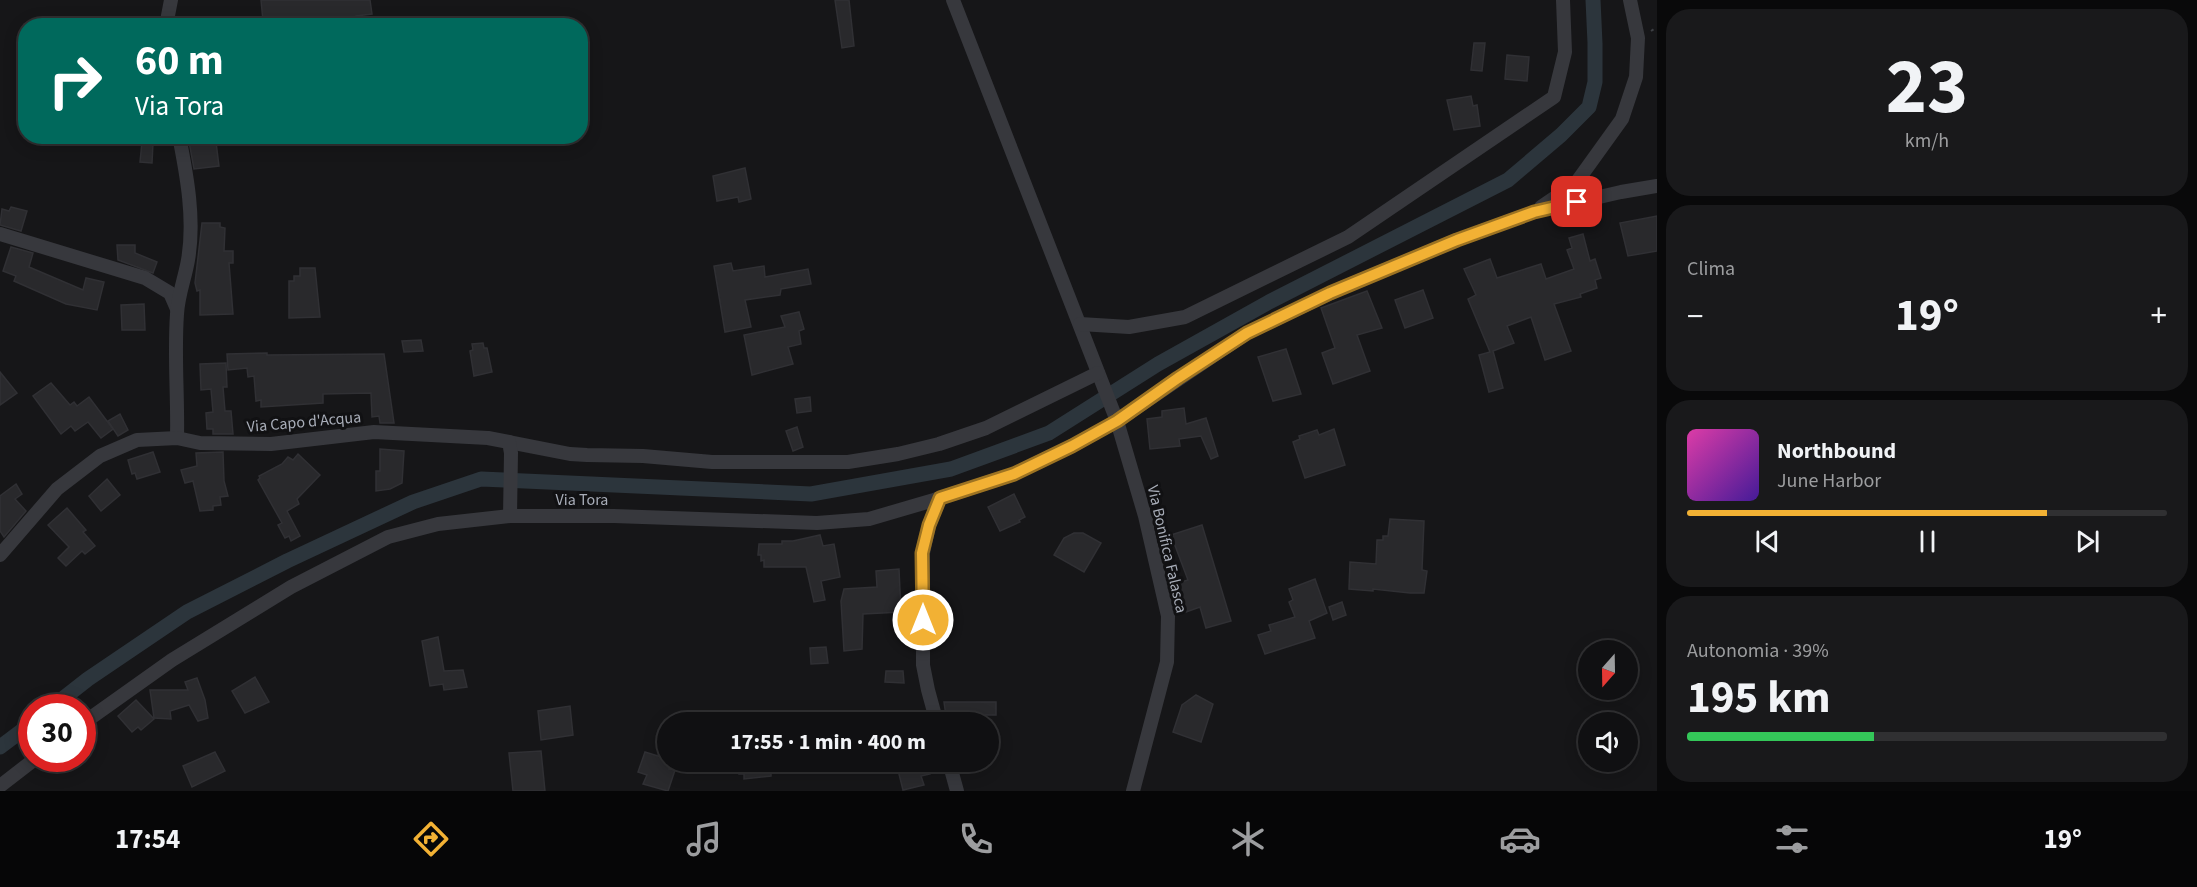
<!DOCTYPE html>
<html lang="it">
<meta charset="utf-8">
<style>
:root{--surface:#101012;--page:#19191b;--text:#f1f3f6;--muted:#9c9d9f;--line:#303032;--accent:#f2b134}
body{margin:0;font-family:"Source Sans 3",sans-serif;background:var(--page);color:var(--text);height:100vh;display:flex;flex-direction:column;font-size:22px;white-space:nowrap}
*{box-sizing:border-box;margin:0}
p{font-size:20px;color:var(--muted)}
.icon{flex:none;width:33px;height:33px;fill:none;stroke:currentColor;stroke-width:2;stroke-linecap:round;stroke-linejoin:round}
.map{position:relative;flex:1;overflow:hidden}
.side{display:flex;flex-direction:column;gap:9px;padding:9px;background:#09090a;width:540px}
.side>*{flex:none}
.top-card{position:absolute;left:18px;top:18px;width:570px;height:126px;border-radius:24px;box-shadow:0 3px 15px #0003,0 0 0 2px var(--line);background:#00695c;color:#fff;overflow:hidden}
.needle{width:39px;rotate:200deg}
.controls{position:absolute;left:1578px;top:640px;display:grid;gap:12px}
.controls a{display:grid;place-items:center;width:60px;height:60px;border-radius:50%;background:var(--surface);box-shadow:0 3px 15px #0003,0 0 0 2px var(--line);font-size:30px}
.speed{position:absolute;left:18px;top:694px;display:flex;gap:12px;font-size:30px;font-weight:700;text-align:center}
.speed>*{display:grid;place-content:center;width:78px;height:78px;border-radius:50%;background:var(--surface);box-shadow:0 3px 15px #0003,0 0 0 2px var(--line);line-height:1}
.speed .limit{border:9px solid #d22;background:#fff;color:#111}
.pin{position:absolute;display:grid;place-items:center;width:51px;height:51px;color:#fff;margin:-26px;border-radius:12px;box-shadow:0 3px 9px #0006}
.me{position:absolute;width:66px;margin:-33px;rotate:0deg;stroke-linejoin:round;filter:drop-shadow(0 0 4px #0008)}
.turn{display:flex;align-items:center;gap:21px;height:126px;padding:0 18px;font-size:27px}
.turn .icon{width:78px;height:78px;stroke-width:2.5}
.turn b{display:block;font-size:42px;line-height:51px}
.big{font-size:45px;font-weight:700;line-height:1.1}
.side .card{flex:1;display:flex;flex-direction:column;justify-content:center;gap:9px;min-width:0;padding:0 21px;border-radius:24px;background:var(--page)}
.side .dial{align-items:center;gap:0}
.dial b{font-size:78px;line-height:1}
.song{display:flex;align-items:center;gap:18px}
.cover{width:72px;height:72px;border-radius:9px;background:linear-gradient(135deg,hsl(320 70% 55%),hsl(260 70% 35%))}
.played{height:6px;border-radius:3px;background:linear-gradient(90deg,var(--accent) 75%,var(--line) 75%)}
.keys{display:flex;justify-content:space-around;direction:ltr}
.heat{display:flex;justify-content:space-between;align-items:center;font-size:33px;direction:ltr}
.charge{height:9px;border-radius:4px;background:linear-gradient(90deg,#34c759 39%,var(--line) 0)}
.trip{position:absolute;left:657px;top:712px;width:342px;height:60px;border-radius:30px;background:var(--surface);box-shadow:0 3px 15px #0003,0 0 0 2px var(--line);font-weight:700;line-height:60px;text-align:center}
.menu{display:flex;height:96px;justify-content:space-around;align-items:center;background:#060607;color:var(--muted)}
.menu .icon{width:42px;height:42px}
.menu .current{color:var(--accent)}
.menu b{font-size:27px;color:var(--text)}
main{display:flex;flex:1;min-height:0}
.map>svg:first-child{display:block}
</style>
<main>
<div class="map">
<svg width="1657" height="791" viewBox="0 0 1657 791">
<rect width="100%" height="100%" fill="#161618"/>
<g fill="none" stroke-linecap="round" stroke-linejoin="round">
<g stroke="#2c353c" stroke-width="15">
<polyline points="51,708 88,679 187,612 287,561 413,502 481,479 811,494 951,469 1049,433 1158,364 1269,302 1508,180 1561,135 1589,107 1595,82 1595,43 1593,0"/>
<polyline points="0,747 32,723"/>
</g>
</g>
<g fill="#29292c" stroke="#303034" stroke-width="1.5">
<polygon points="261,0 370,0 372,14 356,16 356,20 322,25 273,26 272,20 263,21"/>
<polygon points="835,0 849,0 854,46 842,48"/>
<polygon points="1474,43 1485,43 1482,71 1471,70"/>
<polygon points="1507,55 1529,57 1527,81 1505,79"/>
<polygon points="1471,96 1473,106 1477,105 1480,126 1454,130 1447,100"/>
<polygon points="188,136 211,136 212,143 216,142 219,166 194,169"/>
<polygon points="142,142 153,143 152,163 140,162"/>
<polygon points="745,168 751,199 739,202 738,197 717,201 713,176"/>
<polygon points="11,207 27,211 21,231 0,225 2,209 9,211"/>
<polygon points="1657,216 1657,251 1628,256 1620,223"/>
<polygon points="202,223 220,223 220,227 225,228 224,251 233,251 233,263 229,263 233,314 200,315 200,290 197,291 195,283"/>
<polygon points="1583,234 1590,261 1595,259 1601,278 1595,280 1597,288 1580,294 1581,297 1554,304 1571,351 1545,360 1531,317 1507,326 1514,343 1493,351 1503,388 1489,392 1479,355 1490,352 1468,299 1476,295 1464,269 1490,259 1497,278 1541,264 1546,279 1574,269 1567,250 1572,248 1569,238"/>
<polygon points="117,245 135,245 135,253 157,262 153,273 118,260"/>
<polygon points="11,247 33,253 29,267 83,290 86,278 104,282 97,310 66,304 14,281 16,276 3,271"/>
<polygon points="731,263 733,271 764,266 765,277 808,269 811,284 781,289 780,295 745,300 751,327 725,332 714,266"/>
<polygon points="300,268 315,268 320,317 289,318 289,281 294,281 294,276 300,276"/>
<polygon points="1423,290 1433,318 1405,328 1395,300"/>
<polygon points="1367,291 1382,328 1357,335 1370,371 1333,384 1322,353 1335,348 1321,308"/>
<polygon points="144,304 145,330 122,330 121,305"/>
<polygon points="799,312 804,329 799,331 801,344 788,347 793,364 752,375 744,335 785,327 781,316"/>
<polygon points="421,340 423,351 404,352 402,341"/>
<polygon points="483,343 484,348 487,348 492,372 474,376 470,351 473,350 472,344"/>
<polygon points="1286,349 1301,394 1273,401 1258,357"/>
<polygon points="267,353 267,355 384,354 394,423 380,423 379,416 372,417 371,393 323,394 323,403 261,407 261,400 256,401 254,376 248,377 247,368 228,370 227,354"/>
<polygon points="226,363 227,387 223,387 225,411 231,411 233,434 213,434 213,429 207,429 206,413 213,412 211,389 201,390 200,364"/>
<polygon points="0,372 17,393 0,405"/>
<polygon points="51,383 70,405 74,402 77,406 89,397 113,429 101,438 88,422 75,431 71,426 61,434 33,396"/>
<polygon points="810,397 811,411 797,413 795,399"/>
<polygon points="1184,408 1186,424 1206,418 1218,456 1211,459 1201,436 1179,439 1180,446 1150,449 1147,419 1162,417 1162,411"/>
<polygon points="120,414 128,430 118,436 108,421"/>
<polygon points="797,427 803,447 793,451 786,431"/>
<polygon points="1334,429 1345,465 1305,478 1293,442 1300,439 1299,436 1317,430 1319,435"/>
<polygon points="380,449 404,451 402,483 390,489 376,491 376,471 380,471"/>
<polygon points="153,452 160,472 137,479 135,473 132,474 128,460"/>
<polygon points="223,452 224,481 228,496 220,497 221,505 213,506 213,510 200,511 193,481 185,483 181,470 197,466 196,453"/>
<polygon points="298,454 320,475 297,499 299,504 287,511 300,536 291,541 289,536 285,538 278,525 282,523 258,480 260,478 259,476 282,464 288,457 293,460"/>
<polygon points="107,479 120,495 101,511 89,496"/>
<polygon points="16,484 22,494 15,499 26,511 4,537 0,531 0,496"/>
<polygon points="1014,494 1025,517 1019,520 1020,522 1000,531 988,507"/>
<polygon points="67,508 86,530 83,532 95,546 85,554 82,551 66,566 58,558 69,547 48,525"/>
<polygon points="1390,519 1424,521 1422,570 1427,571 1424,593 1410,593 1373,589 1373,591 1349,589 1350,562 1376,564 1377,540 1383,540 1383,536 1388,536"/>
<polygon points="1202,525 1231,621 1206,628 1200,607 1186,612 1178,583 1188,580 1171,535"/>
<polygon points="1074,533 1083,533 1101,543 1084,572 1054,555 1064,538"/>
<polygon points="820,535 823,546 834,544 840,577 821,581 825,600 814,602 806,567 764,567 764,560 761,561 761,555 758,555 759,544 782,544 782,541 793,541"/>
<polygon points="899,569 901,612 863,614 862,649 844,651 841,601 844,589 877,587 876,571"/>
<polygon points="1315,579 1327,613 1309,621 1315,638 1265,654 1258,635 1271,631 1269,625 1295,617 1289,602 1293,600 1289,589"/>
<polygon points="1342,602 1346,615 1333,620 1329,607"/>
<polygon points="438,637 444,671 463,670 467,687 444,690 443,684 430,686 422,641"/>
<polygon points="826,647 828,663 811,664 810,648"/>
<polygon points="886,671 903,671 904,683 885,682"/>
<polygon points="255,677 269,702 245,713 232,691"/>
<polygon points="197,678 205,700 208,718 198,721 189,705 170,711 171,719 154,718 150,690 188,690 185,682"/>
<polygon points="1196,695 1213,704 1201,742 1173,732 1182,705"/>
<polygon points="136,700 154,719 141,730 138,727 132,732 118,716"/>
<polygon points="944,702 996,702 996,715 978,715 980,723 947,723"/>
<polygon points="570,706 573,735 541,740 538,711"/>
<polygon points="541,751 545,791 513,791 509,753"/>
<polygon points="215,752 225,771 192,787 183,766"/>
<polygon points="645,752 668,759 668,762 670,762 669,769 675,770 668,791 643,784 647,775 638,772"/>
<polygon points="738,762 795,762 796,769 771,772 771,776 744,779 744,774 739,774"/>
<polygon points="821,762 865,762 865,770 822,773"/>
<polygon points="896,762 927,762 930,774 921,776 924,785 903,790"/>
</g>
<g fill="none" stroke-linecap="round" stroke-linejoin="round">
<polyline stroke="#3d3f44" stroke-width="2" stroke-dasharray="3 4.5" stroke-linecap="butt" points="1651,31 1657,27"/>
<g stroke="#37383d" stroke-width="14">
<polyline points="953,0 1117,421 1145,516 1168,616 1167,662 1133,791"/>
<polyline points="166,26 171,0"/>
<polyline points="1541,207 1576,183 1622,119 1636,77 1638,38 1630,0"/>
<polyline points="0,234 145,278 170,293 177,309"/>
<polyline points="1080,324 1129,327 1185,317 1348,237 1554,97 1565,52 1563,0"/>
<path d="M177,438C178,396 174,355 177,314C178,295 185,278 188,260C195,220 187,176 179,136"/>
<polyline points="509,442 570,454 587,455 643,456 712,462 848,462 898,454 939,444 986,428 1098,373"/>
<polyline points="0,555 57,489 100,456 137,440 177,438 200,443 271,444 374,432 488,438 509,442 511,453 510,516"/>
<polyline points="937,723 928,690 923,665 923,553 929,525 940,498"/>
<polyline points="82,724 172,660 291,587 388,537 438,524 510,516 614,516 817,523 869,519 934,500 1014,474 1072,446 1117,421 1247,333 1337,290 1457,240 1534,212 1621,192 1657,186"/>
<polyline points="949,762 957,791"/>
<polyline points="0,786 35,759"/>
</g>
</g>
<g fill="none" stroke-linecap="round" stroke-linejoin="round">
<defs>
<polyline id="route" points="923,620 922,553 929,525 940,498 1014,474 1072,446 1117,421 1178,378 1247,333 1330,293 1457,240 1534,212 1577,202"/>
</defs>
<use href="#route" stroke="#9d7322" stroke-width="15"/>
<use href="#route" stroke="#f2b134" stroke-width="10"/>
</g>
<g text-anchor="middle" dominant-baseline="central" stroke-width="6" stroke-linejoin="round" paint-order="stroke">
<g font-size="16" fill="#a8adb8" stroke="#111113">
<text transform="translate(304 422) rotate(-5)">Via Capo d'Acqua</text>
<text x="582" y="500">Via Tora</text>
<text transform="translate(1167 549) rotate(77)">Via Bonifica Falasca</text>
</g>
</g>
</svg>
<div class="controls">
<a><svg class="needle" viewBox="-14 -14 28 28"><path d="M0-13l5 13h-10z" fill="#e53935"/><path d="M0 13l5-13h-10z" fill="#9c9d9f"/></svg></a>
<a><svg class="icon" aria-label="sound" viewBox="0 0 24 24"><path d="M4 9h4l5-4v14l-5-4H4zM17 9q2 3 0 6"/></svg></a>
</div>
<div class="speed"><div class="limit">30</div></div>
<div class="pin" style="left:1577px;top:202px;background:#d93025"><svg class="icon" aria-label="arrive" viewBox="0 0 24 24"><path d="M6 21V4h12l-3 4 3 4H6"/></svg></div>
<svg class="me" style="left:923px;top:620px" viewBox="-20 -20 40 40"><circle r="17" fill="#f2b134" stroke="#fff" stroke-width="3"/><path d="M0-11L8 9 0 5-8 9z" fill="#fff"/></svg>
<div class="trip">17:55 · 1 min · 400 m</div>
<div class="top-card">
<div class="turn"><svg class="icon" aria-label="right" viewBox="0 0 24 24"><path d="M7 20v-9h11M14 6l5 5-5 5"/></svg><div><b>60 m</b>Via Tora</div></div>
</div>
</div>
<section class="side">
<div class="card dial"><b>23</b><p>km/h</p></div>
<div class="card"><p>Clima</p>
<div class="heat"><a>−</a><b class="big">19°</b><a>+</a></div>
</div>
<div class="card">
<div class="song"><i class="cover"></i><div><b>Northbound</b><p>June Harbor</p></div></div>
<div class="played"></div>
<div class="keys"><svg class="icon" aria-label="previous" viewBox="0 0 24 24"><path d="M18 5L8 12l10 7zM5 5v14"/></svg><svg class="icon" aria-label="pause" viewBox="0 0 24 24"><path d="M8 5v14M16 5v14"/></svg><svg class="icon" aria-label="next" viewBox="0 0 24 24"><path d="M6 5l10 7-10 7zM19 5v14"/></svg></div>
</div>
<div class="card"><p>Autonomia · 39%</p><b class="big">195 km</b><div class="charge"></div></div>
</section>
</main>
<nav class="menu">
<b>17:54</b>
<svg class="icon current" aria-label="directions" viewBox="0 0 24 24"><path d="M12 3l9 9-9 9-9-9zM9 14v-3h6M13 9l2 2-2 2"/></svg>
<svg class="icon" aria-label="music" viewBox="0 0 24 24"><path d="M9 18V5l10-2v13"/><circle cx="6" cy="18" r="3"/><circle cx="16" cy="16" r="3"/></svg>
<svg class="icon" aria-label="phone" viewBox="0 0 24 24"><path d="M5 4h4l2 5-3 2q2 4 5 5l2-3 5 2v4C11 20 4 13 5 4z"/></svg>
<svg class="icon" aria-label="climate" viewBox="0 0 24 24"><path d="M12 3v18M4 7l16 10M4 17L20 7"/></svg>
<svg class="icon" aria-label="car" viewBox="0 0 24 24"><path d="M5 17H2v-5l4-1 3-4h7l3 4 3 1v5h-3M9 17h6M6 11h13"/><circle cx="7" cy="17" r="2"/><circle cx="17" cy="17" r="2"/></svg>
<svg class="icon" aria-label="filters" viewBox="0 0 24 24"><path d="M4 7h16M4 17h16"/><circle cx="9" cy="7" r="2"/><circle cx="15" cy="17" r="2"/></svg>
<b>19°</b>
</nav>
